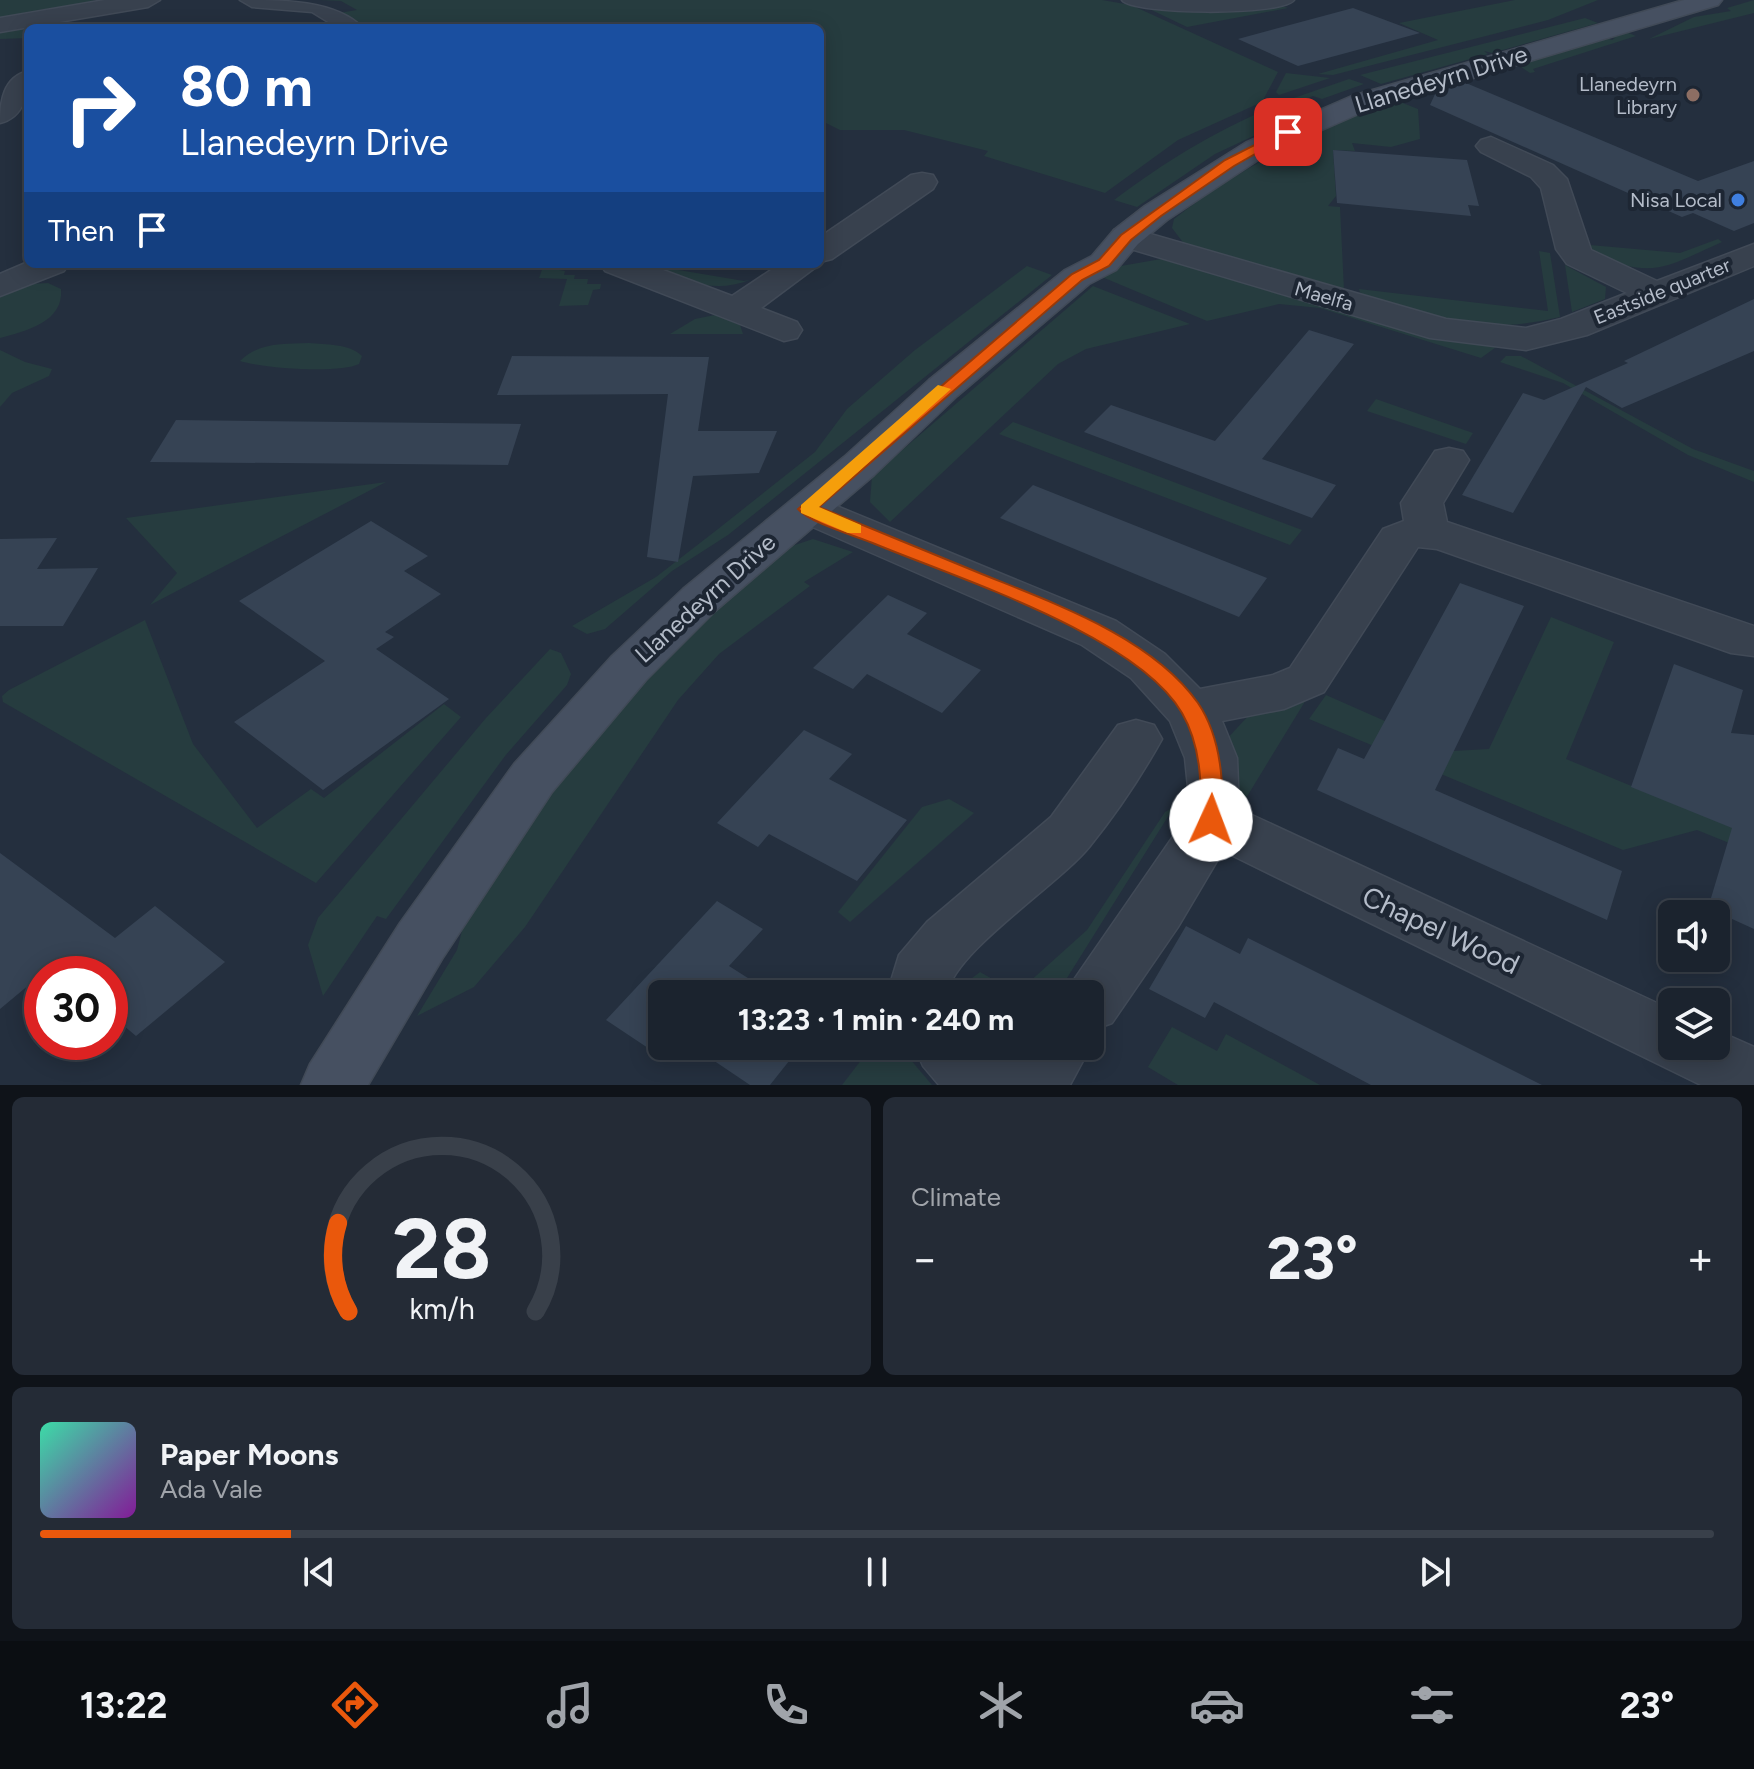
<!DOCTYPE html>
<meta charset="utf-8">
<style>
:root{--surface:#1b232e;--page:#242b36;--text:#f1f3f6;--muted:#a0a4aa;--line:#39404a;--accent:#ea580c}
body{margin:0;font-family:Figtree,sans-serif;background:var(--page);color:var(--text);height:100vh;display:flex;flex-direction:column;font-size:30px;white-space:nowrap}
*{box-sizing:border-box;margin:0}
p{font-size:26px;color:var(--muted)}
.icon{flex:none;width:44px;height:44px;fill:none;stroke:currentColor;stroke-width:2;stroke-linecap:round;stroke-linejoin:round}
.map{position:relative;height:1085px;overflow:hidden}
.drawer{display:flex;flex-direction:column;gap:12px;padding:12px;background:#0f1319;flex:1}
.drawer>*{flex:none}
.hud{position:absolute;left:24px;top:24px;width:800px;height:244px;border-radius:12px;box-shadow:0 4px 20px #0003,0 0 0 2px var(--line);background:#1a4fa0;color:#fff;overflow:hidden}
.buttons{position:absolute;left:1658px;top:900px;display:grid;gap:16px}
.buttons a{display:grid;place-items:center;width:72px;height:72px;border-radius:12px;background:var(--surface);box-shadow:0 4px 20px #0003,0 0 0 2px var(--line);font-size:40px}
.speed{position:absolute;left:24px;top:956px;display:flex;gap:16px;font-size:40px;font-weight:700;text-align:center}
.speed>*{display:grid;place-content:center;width:104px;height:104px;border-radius:50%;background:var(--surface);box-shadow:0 4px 20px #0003,0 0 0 2px var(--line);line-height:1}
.speed .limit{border:12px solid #d22;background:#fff;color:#111}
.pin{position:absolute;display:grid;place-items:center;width:68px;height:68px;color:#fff;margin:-34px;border-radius:16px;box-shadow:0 4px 12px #0006}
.me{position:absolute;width:88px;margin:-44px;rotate:2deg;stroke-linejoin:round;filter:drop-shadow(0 0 6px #0008)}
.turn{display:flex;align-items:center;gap:28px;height:168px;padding:0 24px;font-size:36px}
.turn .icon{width:104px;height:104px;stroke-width:2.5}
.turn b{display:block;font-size:56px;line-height:68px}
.then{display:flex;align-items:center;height:76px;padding:0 24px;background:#0003;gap:16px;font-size:30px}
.big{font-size:60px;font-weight:700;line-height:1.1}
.drawer .widget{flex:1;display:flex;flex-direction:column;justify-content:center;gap:12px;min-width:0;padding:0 28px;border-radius:12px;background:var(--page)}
.drawer .dial{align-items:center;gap:0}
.dial svg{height:208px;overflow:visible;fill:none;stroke:var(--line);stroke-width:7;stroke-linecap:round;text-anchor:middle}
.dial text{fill:var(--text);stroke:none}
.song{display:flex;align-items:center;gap:24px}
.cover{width:96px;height:96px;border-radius:12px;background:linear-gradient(135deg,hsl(160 70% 55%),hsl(290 70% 35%))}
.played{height:8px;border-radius:4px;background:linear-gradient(90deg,var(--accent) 15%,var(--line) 15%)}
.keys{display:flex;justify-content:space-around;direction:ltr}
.heat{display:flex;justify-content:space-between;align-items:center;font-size:44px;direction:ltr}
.drawer .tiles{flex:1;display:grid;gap:12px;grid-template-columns:1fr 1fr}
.widget:last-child{grid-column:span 2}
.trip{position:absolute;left:648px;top:980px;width:456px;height:80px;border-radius:12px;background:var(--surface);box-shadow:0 4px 20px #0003,0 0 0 2px var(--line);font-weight:700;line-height:80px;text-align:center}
.dock{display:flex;height:128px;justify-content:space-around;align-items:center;background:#0b0e12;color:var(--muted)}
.dock .icon{width:56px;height:56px}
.dock .current{color:var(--accent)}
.dock b{font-size:36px;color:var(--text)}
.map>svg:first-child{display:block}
</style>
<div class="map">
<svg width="1754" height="1085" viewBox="0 0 1754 1085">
<rect width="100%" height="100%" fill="#242f3e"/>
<g fill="#263c3f">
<polygon points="0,0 96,0 23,17 30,28 28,38 0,39"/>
<polygon points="320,0 1102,0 1131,5 1278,72 1262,102 1178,140 1105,193 984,156 988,151 904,130 840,130 820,120 820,28 366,28 333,14 357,10 341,1"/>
<polygon points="1515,0 1598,0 1548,20 1333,75 1318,74 1438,40 1399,23"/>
<polygon points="1754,0 1754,13 1649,39 1694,17 1731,11 1727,8"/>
<polygon points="1139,4 1279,5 1288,8 1187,27"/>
<polygon points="1585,18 1598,23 1492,53 1484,51 1488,54 1381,84 1360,75"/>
<polygon points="1626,32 1636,36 1533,69 1535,72 1530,73 1521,67 1525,61 1607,38 1612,40 1615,38 1611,37"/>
<polygon points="1286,73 1330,78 1279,95 1276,92"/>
<polygon points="1349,79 1364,84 1322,99 1313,96 1294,103 1288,100"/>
<path d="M1395,100L1418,109L1420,139L1391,147L1352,143L1355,151L1333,150L1336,196L1328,206L1340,207L1344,290L1185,245L1172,228L1174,219C1241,167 1315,130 1395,100Z"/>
<path d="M1280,104L1302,113L1215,154L1137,207L1114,200C1169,159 1217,130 1280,104Z"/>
<path d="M1718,239L1722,242C1663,268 1654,280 1592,253L1590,245L1680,253Z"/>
<path d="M1539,251L1550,253L1560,317C1480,336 1439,319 1362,298L1359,289L1548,311Z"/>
<polygon points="1161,259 1424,335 1499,345 1481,358 1320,308 1279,304 1207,321 1102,277 1115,267"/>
<path d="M643,264L744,281L750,280C711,295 680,279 643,264Z"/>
<polygon points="1565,265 1606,287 1605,299 1572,312"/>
<polygon points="1027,266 1052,275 728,535 672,571 605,629 587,634 572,626 656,577 718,529 815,452 847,409 915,350"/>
<polygon points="543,267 565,271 564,275 575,275 574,279 588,279 587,284 601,284 600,289 593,290 588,305 559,306 567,279 539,278"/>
<path d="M48,283L61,289C64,322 26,331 0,338V293L28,284Z"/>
<polygon points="1093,286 1190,324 1086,349 1058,364 890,522 870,502 872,476"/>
<polygon points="715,315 740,325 743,334 670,334 695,319"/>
<path d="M309,343C326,345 349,343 362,356L359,364C339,374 262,368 240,361C260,342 283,344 309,343Z"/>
<polygon points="0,350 25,362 52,369 49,376 12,393 0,407"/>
<polygon points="1506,356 1521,356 1693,449 1754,471 1754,482 1688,455 1563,383 1500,362"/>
<polygon points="1376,399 1473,433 1466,444 1367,411"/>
<polygon points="1013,422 1302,530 1290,545 999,434"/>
<polygon points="386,482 150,605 177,573 126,518"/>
<polygon points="813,539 853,552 804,582 810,586 719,654 678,700 525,927 474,987 417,1016 457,950 464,923 529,824 610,716 663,659 780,550"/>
<polygon points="1551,617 1614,642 1566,759 1748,834 1754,853 1697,830 1623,850 1309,719 1326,695 1453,751 1489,749"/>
<polygon points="145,620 193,744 257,828 311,789 324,798 444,704 461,717 316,883 3,702 2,696 9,690"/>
<polygon points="550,649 561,653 571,674 567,685 505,756 386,919 377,916 323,996 308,945 318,918 486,718"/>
<polygon points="1309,695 1240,808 1227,786 1225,741 1250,714"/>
<polygon points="949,799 974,813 850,922 838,912 922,807"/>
<polygon points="1174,807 1057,994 959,994 963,985 980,972 1017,993 1087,930 1165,812"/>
<polygon points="1172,1027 1217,1051 1226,1034 1320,1085 1178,1085 1148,1067"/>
<polygon points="872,1046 899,1046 932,1085 842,1085"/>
</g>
<g fill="#364354">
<polygon points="1353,8 1420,33 1298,66 1238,39"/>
<polygon points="1466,83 1698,181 1754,161 1754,223 1734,231 1693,213 1682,217 1430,105 1436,92"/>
<polygon points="1333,150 1467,160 1479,206 1468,205 1471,216 1337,203"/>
<polygon points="1754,299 1754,351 1622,408 1586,387 1513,513 1462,495 1523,393 1544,400 1628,363 1624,361"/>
<polygon points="1309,330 1354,344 1262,459 1336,485 1312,518 1084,432 1111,405 1215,441"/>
<polygon points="512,356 709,357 698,431 777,431 759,473 693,476 678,562 647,557 668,394 497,395"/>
<polygon points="176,420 521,424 508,465 150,462"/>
<polygon points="1033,485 1267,578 1239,617 1000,518"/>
<polygon points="371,521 428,556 404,571 441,594 385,632 394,637 376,649 449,699 323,790 234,722 325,661 239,601"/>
<polygon points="57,538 37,569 98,568 63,626 0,626 0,539"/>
<polygon points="1460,583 1524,606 1435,790 1622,871 1607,920 1317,790 1338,748 1364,759"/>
<polygon points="888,595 927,613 907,634 981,670 942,713 867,674 853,689 813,668"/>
<polygon points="1674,664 1743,690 1731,733 1754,735 1754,929 1708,908 1732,828 1631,787"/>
<polygon points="804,730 852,754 829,779 907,820 857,881 769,834 758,847 717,823"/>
<polygon points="0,853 115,938 155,906 225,962 136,1036 110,1014 110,974 42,974 0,1009"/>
<polygon points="717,901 763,929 729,966 773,994 662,994 663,1046 657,1054 606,1020"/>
<polygon points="1186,926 1240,954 1248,938 1542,1085 1371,1085 1214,1002 1205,1018 1149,989"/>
<polygon points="692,1046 801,1046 770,1085 750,1085"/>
</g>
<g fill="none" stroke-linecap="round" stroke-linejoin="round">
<defs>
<g id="street">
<polygon points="105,0 160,0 148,7 0,32 0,18"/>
<path d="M240,0C282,0 336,0 363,28H338L312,12L252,7Z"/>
<path d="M1122,0H1294C1283,16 1133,15 1122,0Z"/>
<path d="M28,71C28,93 25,117 0,123C0,102 3,77 28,71Z"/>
<polygon points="1491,137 1553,165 1567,179 1591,250 1657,281 1754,244 1754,266 1587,335 1526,350 1430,338 1114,244 1110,237 1114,230 1126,227 1446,319 1526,328 1561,319 1627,293 1567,264 1556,249 1541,188 1531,177 1481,152 1476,146 1481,140"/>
<polygon points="922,173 933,175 937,182 933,189 832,259 820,262 820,237 911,175"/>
<polygon points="28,262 69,264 64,271 0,296 0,274"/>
<polygon points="600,264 647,264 732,296 780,264 820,264 761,308 797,322 802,330 797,338 784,341 605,271"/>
<polygon points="1449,448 1463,451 1469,460 1443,503 1447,522 1754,626 1754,656 1731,653 1437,549 1418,547 1324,692 1284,709 1222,721 1237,758 1239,809 1672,1010 1672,1046 1716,1046 1716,1030 1754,1047 1754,1085 1701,1085 1223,851 1178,927 1112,1023 1090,1031 1090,994 1064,994 1183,822 1188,787 1185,758 1170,721 1131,678 1082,645 792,518 786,509 792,500 807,496 822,500 1116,621 1165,654 1200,689 1273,675 1290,668 1383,529 1404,521 1401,503 1435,451"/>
<path d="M1136,720L1154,725L1162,739C1142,775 1116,814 1090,846C1061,883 953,952 947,994H887L899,955L927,922L1051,817L1118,725Z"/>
<polygon points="1090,1043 1091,1046 1070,1085 939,1085 923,1066 914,1046 988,1046 1012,1061 1023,1046 1090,1046"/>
</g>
<polygon id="secondary" points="1684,0 1722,0 1718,5 1372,108 1267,154 1167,220 1138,244 1116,270 1089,284 957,396 874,475 715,611 646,680 552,792 442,959 368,1085 301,1085 310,1064 400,923 514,764 612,656 683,589 844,457 929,380 1065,270 1092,256 1114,230 1145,206 1247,142 1352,96"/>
</defs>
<use href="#street" stroke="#414a57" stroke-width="3"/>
<use href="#secondary" stroke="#414a57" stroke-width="3"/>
<use href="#street" fill="#38414e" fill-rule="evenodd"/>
<use href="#secondary" fill="#465061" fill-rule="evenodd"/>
</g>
<path fill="#ea580c" stroke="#983908" stroke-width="2" d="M1284,130L1294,132L1234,166L1161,216L1131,240L1109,266L1082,280L819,507C872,529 924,550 977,572C1050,602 1151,636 1198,703C1221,737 1224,782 1222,820L1219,827H1203L1200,820C1202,785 1201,746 1182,713C1138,636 957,578 875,544C856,536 810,523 798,509L1072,274L1099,260L1121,235L1225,160Z"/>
<polygon fill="#f59e0b" points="938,385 951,389 819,507 861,525 861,533 848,533 801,513 801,505"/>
<circle fill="#8d6e63" stroke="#1d2633" stroke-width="3" cx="1693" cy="95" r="8"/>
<circle fill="#3f7fe0" stroke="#1d2633" stroke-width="3" cx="1738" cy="200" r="8"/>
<g text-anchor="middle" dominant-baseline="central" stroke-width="8" stroke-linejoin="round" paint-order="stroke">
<g font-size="20" fill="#b4bcc9" stroke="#1d2633" text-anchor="end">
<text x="1677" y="84">Llanedeyrn<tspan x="1677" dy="23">Library</tspan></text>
<text x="1722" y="200">Nisa Local</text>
</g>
<g font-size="20" fill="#b4bcc9" stroke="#1d2633">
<text transform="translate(1662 291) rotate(-22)">Eastside quarter</text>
<text transform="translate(1324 296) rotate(16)">Maelfa</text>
</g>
<g font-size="24" fill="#b4bcc9" stroke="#1d2633">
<text transform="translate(1441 79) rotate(-17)">Llanedeyrn Drive</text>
<text transform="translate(705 598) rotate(-42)">Llanedeyrn Drive</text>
</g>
<g font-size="28" fill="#b4bcc9" stroke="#1d2633">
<text transform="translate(1441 930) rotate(25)">Chapel Wood</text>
</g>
</g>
</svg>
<div class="buttons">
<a><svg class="icon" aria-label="sound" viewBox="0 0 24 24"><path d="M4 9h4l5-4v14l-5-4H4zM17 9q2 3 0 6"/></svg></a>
<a><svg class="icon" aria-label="layers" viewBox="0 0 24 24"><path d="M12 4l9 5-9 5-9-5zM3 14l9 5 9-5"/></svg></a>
</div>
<div class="speed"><div class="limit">30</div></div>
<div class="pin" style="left:1288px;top:132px;background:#d93025"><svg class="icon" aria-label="arrive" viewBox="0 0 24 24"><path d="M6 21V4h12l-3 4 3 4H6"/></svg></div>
<svg class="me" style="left:1211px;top:820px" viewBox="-20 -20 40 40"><circle r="19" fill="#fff"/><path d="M0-13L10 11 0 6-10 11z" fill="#ea580c"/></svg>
<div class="trip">13:23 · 1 min · 240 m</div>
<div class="hud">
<div class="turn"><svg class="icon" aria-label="right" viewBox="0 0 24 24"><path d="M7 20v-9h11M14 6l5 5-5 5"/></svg><div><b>80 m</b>Llanedeyrn Drive</div></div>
<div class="then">Then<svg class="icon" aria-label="arrive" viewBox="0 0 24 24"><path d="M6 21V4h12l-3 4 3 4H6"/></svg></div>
</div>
</div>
<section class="drawer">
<div class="tiles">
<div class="widget dial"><svg viewBox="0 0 100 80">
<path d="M14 69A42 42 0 1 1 86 69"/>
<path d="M14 69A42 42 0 0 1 10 35" stroke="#ea580c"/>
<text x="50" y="56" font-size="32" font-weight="700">28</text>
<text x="50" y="72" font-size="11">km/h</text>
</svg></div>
<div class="widget"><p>Climate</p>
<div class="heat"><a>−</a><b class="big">23°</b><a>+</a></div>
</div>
<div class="widget">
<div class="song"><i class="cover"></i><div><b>Paper Moons</b><p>Ada Vale</p></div></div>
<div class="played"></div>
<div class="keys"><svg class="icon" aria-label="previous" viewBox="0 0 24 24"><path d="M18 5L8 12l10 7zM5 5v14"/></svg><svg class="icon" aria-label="pause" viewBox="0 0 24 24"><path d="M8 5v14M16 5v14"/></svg><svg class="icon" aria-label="next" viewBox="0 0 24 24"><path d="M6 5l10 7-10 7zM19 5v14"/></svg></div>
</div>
</div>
</section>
<nav class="dock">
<b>13:22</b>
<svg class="icon current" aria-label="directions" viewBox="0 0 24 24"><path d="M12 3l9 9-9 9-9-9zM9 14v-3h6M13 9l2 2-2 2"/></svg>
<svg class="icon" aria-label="music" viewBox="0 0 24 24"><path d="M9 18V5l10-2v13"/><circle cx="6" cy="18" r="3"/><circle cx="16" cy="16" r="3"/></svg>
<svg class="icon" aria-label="phone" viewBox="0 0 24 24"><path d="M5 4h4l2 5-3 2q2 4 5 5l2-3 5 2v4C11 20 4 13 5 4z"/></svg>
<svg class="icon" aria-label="climate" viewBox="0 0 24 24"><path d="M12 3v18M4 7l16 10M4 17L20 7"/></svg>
<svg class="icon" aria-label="car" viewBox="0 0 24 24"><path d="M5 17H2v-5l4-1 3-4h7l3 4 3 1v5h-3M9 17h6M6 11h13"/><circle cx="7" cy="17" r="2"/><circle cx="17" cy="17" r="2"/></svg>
<svg class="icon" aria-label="filters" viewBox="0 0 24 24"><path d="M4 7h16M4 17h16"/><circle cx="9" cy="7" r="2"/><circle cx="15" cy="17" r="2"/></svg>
<b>23°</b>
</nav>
